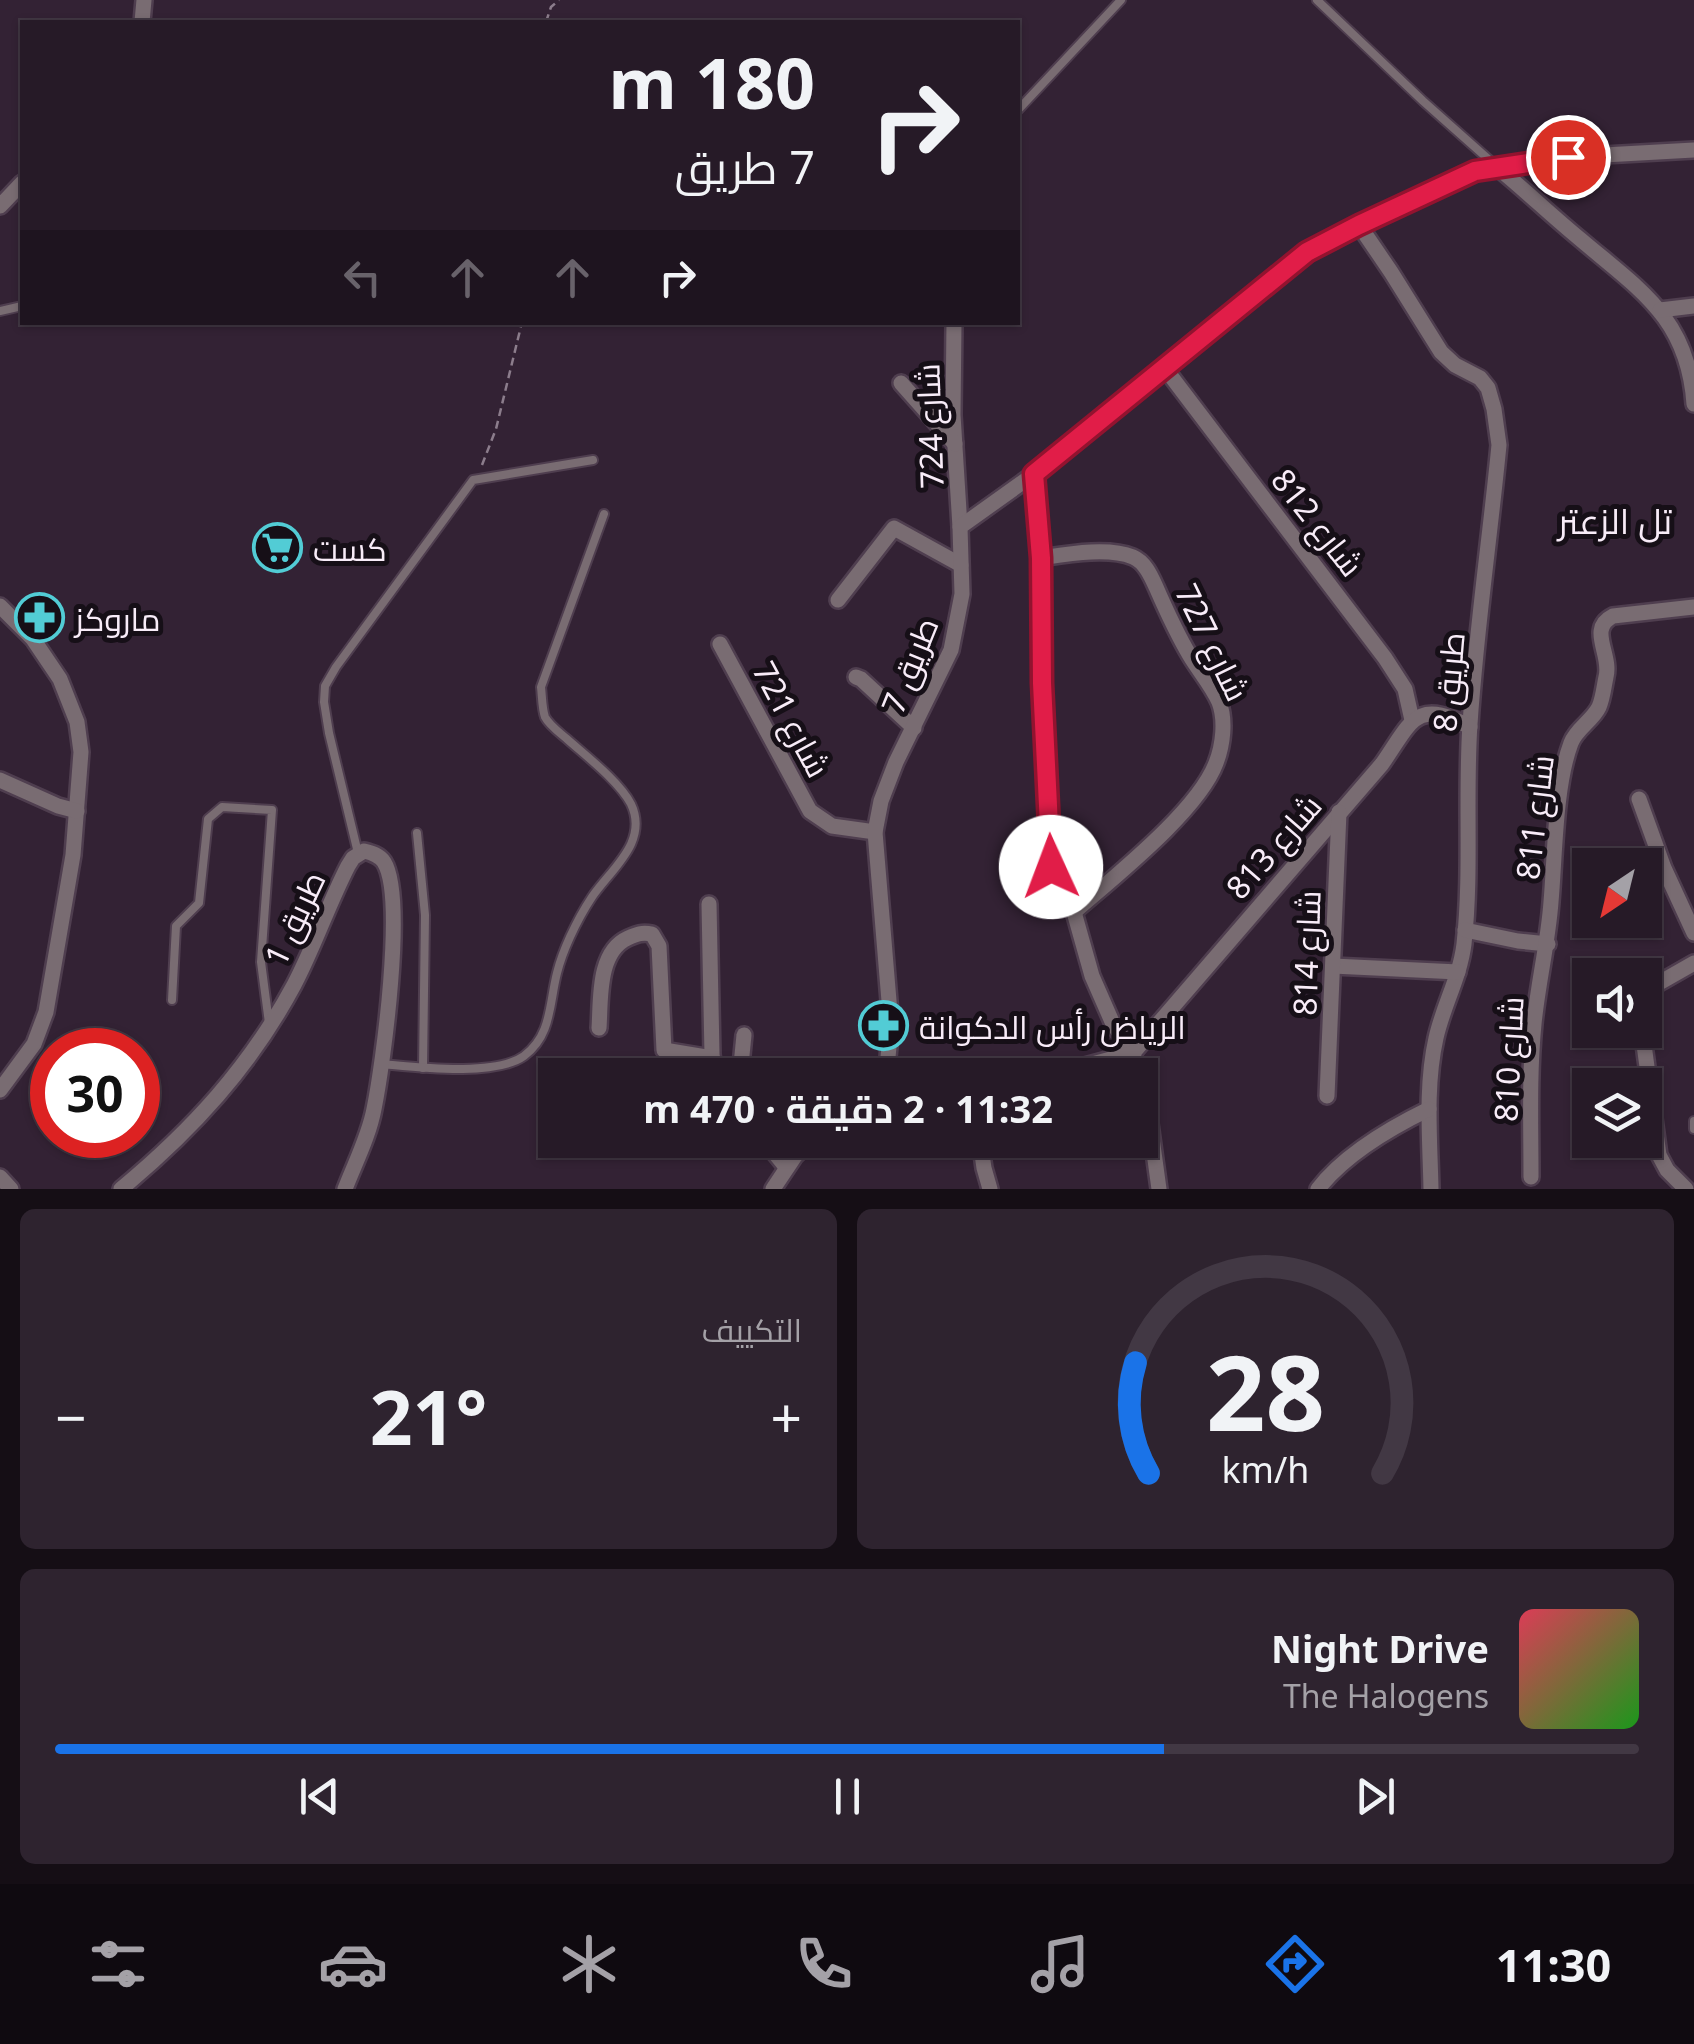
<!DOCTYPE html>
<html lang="ar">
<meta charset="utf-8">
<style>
:root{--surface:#261a27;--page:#2e232f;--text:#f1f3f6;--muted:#a4a1a7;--line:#423844;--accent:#1a73e8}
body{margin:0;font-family:"Noto Sans",Cairo,sans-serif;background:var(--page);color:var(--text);direction:rtl;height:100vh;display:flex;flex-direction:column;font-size:38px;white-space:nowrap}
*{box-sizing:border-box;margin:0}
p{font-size:32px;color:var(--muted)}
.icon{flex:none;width:55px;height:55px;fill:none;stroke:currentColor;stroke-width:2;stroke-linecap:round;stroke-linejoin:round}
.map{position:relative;height:1189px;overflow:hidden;direction:ltr}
.panel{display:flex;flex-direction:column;gap:20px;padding:20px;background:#150e15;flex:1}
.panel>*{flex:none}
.banner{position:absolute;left:20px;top:20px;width:1000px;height:305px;border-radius:0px;box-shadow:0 2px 8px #0004,0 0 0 2px var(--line);direction:rtl;background:#261a27;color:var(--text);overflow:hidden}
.needle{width:65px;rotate:215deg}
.fabs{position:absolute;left:1572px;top:848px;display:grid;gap:20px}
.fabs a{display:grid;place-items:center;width:90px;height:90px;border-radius:0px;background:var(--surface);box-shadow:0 2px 8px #0004,0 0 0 2px var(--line);font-size:50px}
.speed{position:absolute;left:30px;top:1028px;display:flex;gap:20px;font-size:50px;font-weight:700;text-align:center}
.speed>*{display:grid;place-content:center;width:130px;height:130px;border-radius:50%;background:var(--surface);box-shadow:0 2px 8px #0004,0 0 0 2px var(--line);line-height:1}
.speed .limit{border:15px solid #d22;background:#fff;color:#111}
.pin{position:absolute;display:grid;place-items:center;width:85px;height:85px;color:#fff;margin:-42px;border:5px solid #fff;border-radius:50%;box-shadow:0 2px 10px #0007}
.me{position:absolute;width:110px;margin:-55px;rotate:358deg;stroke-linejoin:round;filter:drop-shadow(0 0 8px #0008)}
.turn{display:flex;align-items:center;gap:35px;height:210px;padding:0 40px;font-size:45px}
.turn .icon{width:130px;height:130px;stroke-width:2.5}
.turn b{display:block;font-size:70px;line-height:85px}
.lanes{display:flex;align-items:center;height:95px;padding:0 40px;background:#0003;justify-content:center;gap:50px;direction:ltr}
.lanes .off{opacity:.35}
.big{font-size:75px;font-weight:700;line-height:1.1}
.panel .tile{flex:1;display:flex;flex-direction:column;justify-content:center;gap:15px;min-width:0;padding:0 35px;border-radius:15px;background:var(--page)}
.panel .dial{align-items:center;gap:0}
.dial svg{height:260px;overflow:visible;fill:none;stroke:var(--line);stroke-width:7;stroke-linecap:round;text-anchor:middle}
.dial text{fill:var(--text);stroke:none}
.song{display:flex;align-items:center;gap:30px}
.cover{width:120px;height:120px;border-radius:15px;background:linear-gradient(135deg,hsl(350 70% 55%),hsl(120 70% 35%))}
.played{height:10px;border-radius:5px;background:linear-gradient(90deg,var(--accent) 70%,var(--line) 70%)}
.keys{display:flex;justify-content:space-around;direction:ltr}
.heat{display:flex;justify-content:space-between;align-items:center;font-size:55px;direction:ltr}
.panel .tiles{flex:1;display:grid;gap:20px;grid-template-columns:1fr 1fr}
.tile:last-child{grid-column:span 2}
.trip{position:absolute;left:538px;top:1058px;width:620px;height:100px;border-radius:0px;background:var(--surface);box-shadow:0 2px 8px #0004,0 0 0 2px var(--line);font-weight:700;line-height:100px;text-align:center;direction:rtl}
.menu{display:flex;height:160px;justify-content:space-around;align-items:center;background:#0f0a10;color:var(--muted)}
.menu .icon{width:70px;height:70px}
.menu .current{color:var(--accent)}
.menu b{font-size:45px;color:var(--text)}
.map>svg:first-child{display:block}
</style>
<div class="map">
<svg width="1694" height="1189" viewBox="0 0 1694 1189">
<rect width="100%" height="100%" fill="#332234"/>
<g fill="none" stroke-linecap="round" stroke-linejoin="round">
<defs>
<g id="lane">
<polyline points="1317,0 1423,101 1495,165"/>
<polyline points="1018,110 1121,0"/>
<polyline points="0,311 22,306"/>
<polyline points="417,833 425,915 423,1068"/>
<polyline points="358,853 329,733 324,702 325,686 336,667 473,480 593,460"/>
<polyline points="172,1000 176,926 199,903 208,819 222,807 272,810 261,962 269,1023"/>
<path d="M381,1064C416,1067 495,1077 524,1056C552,1035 549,1004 557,973C560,961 565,948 570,937C576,924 584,909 592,897C611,869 649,842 631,804C619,781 586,756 567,739C560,733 549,725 545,717C542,709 542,695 541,687L604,514"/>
<polyline points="1694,1121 1694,1129"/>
</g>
<g id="street">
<polyline points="142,22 144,0"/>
<path d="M1498,168C1526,191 1552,216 1580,239C1640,290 1688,318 1694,404"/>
<polyline points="0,206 22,183"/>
<path d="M1359,225L1391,272L1441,352L1455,365L1480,378L1488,388L1494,409L1499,445C1490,538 1476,631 1470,724C1465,797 1472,871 1464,944C1460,977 1443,1006 1436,1038C1425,1087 1430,1139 1431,1189"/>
<polyline points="1660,310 1694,306"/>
<polyline points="954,322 953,415 960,527"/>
<polyline points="1164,367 1385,658 1405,689 1412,720"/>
<polyline points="901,383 955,444"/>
<polyline points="1034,474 1041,558 1042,683 1051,867 1060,890 1074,912 1092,976 1113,1024 1133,1053 1138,1075"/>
<path d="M1041,558C1068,554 1108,547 1133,557C1145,562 1151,576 1156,587C1166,610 1177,634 1190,656C1199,671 1212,686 1219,702C1226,720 1223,745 1216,763C1198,811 1114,877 1074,912"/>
<polyline points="838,600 894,528 961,565"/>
<polyline points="0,606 33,639 60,679 77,722 81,752 73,855 46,1012 34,1044 0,1090"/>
<polyline points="720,644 810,811 832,826 875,832"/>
<polyline points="856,677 861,679 914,728"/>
<polyline points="0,780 58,806 77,811"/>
<polyline points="1639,799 1664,868 1694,933"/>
<polyline points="709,904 712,1055 716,1075"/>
<polyline points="1465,930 1518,941 1548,944"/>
<polyline points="1333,966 1458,972"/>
<polyline points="1645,991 1694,963"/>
<path d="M599,1028C601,1000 597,952 628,938C637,934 642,932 652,934L659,946L664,1050L712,1058"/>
<polyline points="1642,1030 1659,1155 1667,1170 1686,1189"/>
<path d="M1133,1053L1382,764C1412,721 1415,698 1470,727"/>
<polyline points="887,1068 913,1066 964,1075"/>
<polyline points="740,1075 744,1035"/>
<polyline points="879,1075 887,1068 891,1025 875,832 881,801 896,762 951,650 962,594 960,527 1034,474 1307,252 1359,225 1475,171 1568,157 1694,150"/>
<polyline points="1039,1075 1070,1070 1133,1053"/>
<polyline points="1140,1081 1149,1116 1159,1189"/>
<polyline points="1327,1096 1339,812"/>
<polyline points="764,1140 786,1167"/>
<polyline points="980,1140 984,1168 990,1189"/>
<polyline points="0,1177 11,1189"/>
<path d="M1531,1177C1531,1126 1529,1075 1534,1024C1538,983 1548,943 1551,902C1555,856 1555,785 1571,743C1576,729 1593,720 1599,707C1603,698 1604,686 1606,677C1612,654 1587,629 1613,616L1694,607"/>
<path d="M121,1189C192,1130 250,1067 294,985C314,947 328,905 348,866L353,858L364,851C372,853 379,855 384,862C406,897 383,1065 374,1109C369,1136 355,1163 345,1189"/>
<polyline points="773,1189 795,1156 812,1140"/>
<path d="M1318,1189C1345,1154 1390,1128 1429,1109"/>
</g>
</defs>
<use href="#lane" stroke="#4f3e4f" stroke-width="12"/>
<use href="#street" stroke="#4f3e4f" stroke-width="20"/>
<g stroke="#8c7d8c" stroke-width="2.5" stroke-dasharray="8 5" stroke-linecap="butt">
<polyline points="546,22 551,7 559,0"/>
<polyline points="482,465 496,429 522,322"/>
</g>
<use href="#lane" stroke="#796c72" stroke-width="8"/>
<use href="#street" stroke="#796c72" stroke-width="15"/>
</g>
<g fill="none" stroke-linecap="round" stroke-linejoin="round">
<defs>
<polyline id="route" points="1051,867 1042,683 1041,558 1034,474 1307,252 1359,225 1475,171 1568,157"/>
</defs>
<use href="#route" stroke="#92132f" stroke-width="25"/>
<use href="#route" stroke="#e11d48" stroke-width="18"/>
</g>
<defs>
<symbol id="supermarket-ring" viewBox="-11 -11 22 22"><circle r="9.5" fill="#160f17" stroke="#52ccd5" stroke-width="1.5"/><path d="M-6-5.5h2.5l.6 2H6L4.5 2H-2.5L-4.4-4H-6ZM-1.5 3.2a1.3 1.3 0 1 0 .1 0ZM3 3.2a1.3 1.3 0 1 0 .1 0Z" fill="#52ccd5"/></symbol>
<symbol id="pharmacy-ring" viewBox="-11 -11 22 22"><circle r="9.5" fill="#160f17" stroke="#52ccd5" stroke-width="1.5"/><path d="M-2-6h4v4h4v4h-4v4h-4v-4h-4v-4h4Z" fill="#52ccd5"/></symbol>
</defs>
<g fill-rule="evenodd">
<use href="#supermarket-ring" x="250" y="520" width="55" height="55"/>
<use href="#pharmacy-ring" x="12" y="590" width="55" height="55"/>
<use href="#pharmacy-ring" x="856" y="998" width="55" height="55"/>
</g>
<g text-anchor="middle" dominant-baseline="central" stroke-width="10" stroke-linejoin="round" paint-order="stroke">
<g font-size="32" fill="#f8ecf8" stroke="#160f17">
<text transform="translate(929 426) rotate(-92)">شارع 724</text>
<text transform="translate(1318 522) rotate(52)">شارع 812</text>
<text transform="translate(1213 642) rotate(64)">شارع 727</text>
<text transform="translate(909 665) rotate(-68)">7 طريق</text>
<text transform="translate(1448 682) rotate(-85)">طريق 8</text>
<text transform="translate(792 719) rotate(62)">شارع 721</text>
<text transform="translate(1534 817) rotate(-83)">شارع 811</text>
<text transform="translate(1273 846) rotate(-49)">شارع 813</text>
<text transform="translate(294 918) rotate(-65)">طريق 1</text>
<text transform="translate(1306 953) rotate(-88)">شارع 814</text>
<text transform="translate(1508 1059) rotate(-87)">شارع 810</text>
</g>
<g font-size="32" fill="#f8ecf8" stroke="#160f17" text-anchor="start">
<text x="313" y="548">كست</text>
<text x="75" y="618">ماروكز</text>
<text x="919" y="1026">الرياض رأس الدكوانة</text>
</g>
<g font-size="35" fill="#f8ecf8" stroke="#160f17">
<text x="1615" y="520">تل الزعتر</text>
</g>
</g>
</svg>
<div class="fabs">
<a><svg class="needle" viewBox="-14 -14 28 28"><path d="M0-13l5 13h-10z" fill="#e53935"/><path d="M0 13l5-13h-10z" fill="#a4a1a7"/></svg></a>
<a><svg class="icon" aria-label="sound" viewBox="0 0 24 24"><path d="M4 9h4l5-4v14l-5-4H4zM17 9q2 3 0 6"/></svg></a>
<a><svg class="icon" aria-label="layers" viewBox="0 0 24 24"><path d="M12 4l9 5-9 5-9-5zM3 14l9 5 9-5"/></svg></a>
</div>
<div class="speed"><div class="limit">30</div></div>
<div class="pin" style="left:1568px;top:157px;background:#d93025"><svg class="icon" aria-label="arrive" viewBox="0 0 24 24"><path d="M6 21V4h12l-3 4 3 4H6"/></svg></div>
<svg class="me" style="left:1051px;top:867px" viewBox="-20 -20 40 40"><circle r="19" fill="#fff"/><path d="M0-13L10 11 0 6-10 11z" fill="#e11d48"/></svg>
<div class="trip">11:32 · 2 دقيقة · 470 m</div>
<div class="banner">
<div class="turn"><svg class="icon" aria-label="right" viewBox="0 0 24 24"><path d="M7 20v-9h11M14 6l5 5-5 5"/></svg><div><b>180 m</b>7 طريق</div></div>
<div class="lanes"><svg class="icon off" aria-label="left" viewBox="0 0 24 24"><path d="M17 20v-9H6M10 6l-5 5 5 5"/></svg><svg class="icon off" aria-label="ahead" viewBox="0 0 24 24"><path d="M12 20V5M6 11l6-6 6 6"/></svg><svg class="icon off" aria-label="ahead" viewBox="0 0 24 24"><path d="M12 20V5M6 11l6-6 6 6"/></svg><svg class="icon" aria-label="right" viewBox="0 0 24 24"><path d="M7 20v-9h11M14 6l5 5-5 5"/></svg></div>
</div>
</div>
<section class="panel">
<div class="tiles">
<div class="tile dial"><svg viewBox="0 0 100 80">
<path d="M14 69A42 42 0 1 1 86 69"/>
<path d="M14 69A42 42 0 0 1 10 35" stroke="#1a73e8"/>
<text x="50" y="56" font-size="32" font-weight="700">28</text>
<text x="50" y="72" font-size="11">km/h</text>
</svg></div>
<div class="tile"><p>التكييف</p>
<div class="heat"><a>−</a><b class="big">21°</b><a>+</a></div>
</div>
<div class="tile">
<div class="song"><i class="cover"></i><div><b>Night Drive</b><p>The Halogens</p></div></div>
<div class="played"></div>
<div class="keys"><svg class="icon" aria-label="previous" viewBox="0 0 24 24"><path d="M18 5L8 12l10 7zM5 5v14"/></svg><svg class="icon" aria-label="pause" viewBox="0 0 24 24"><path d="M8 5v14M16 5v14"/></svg><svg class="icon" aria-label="next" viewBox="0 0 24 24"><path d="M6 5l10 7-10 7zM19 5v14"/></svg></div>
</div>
</div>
</section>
<nav class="menu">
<b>11:30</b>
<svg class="icon current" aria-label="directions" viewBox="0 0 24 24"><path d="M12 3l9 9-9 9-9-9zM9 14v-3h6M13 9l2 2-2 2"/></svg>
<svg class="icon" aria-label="music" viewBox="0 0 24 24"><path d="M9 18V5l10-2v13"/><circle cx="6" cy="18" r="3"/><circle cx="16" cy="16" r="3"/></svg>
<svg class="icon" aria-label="phone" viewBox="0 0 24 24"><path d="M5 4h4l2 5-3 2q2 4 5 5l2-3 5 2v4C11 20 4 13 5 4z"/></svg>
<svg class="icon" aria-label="climate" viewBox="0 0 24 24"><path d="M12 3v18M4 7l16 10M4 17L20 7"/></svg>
<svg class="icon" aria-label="car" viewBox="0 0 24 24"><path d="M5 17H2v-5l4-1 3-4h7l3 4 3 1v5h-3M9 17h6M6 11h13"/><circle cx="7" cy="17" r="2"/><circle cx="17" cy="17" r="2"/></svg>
<svg class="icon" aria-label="filters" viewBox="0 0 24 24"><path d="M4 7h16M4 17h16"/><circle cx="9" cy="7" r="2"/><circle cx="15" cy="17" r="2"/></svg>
</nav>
